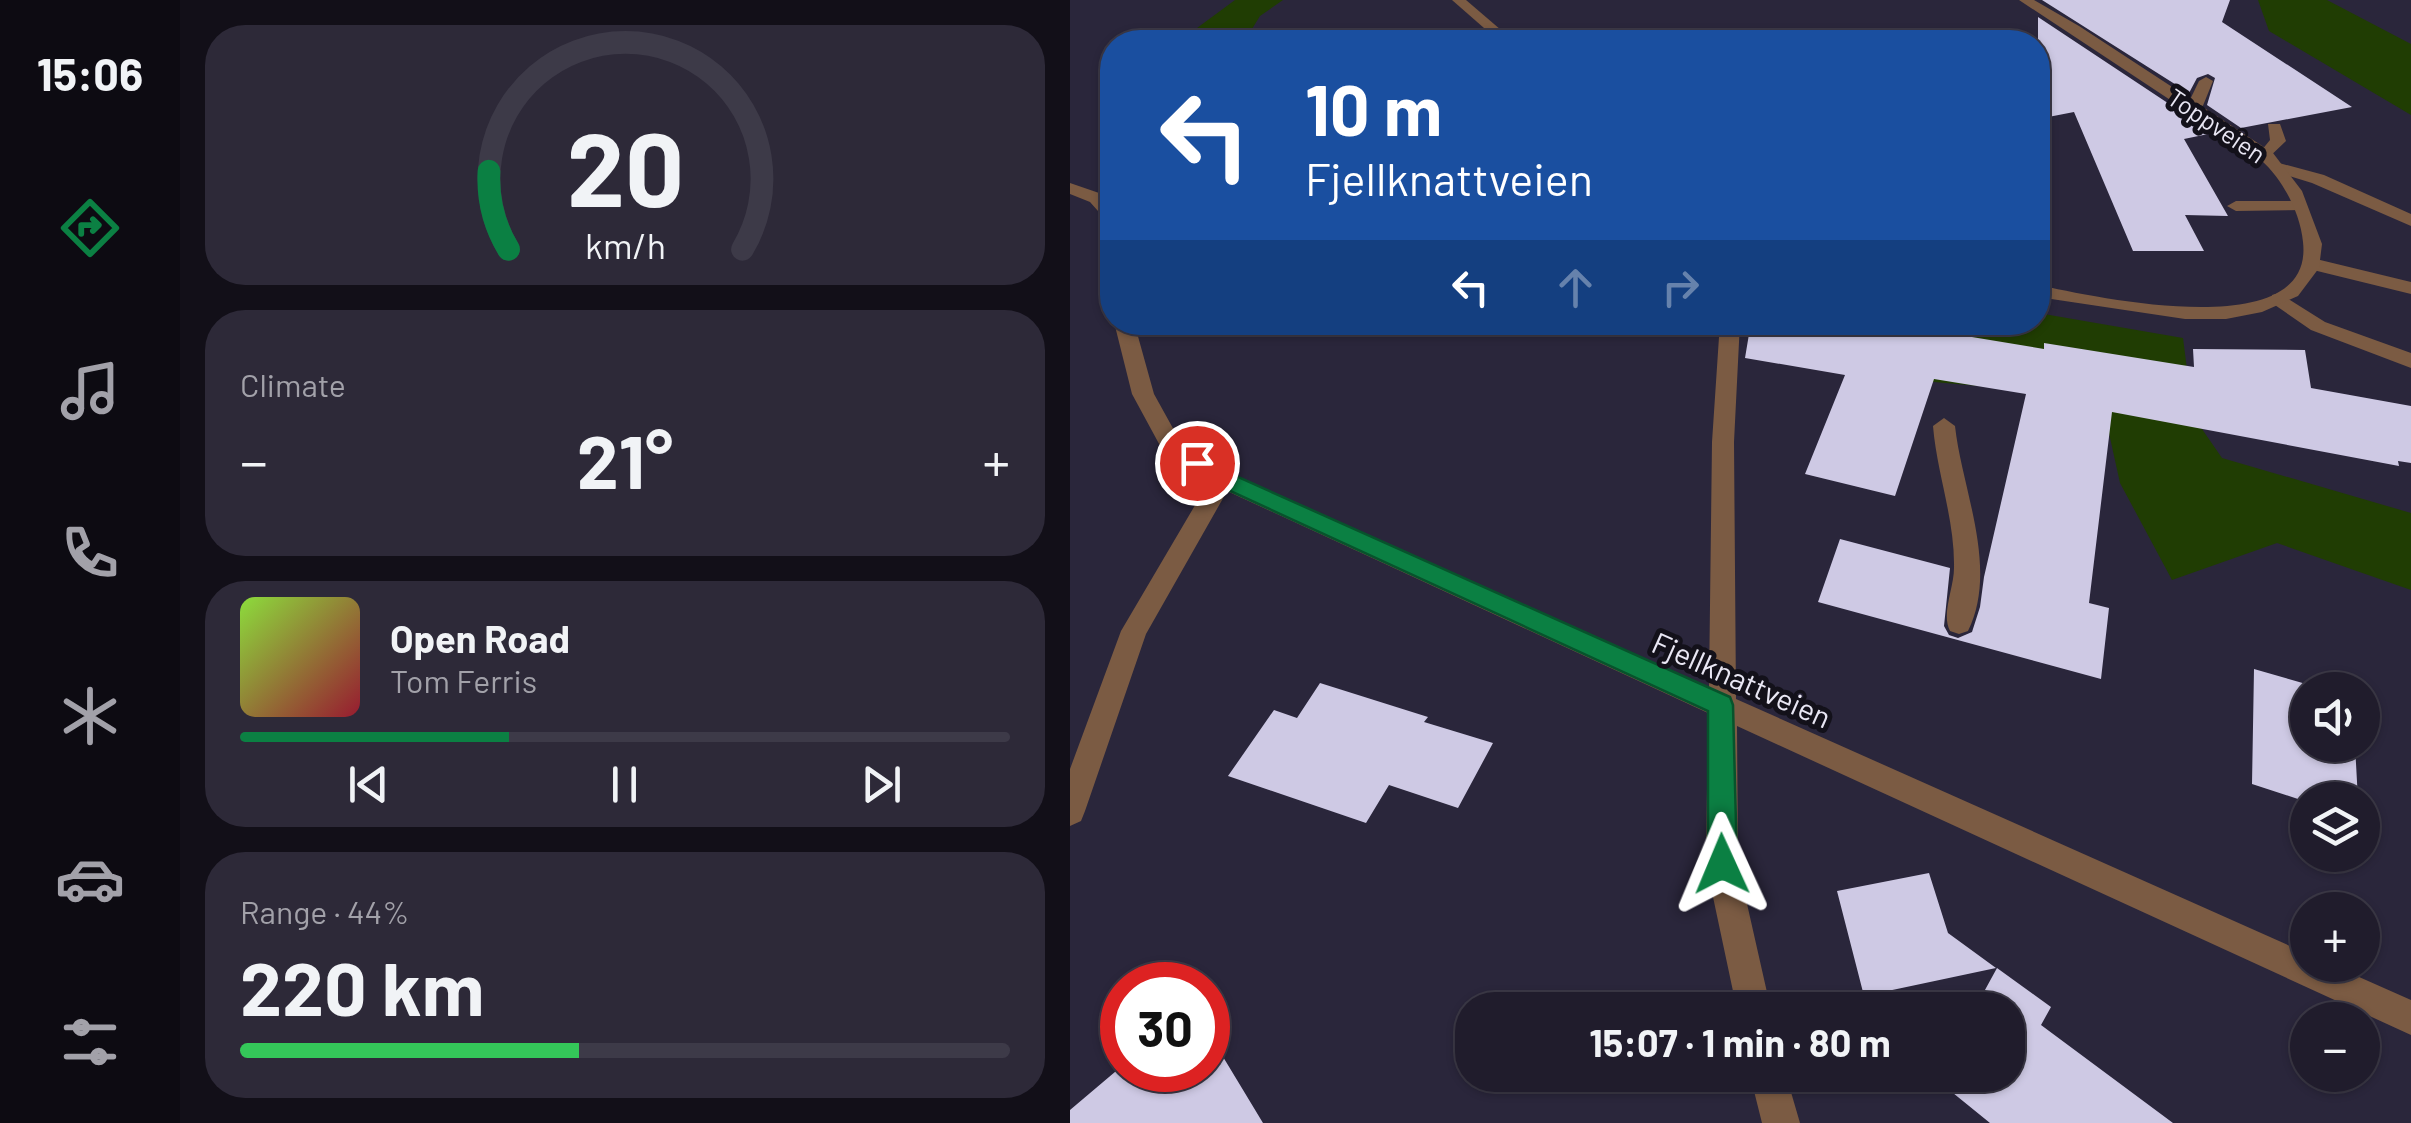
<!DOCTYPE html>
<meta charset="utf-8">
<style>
:root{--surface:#201c2c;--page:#2d2938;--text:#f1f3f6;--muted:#a2a1a9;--line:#3d3a48;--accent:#0b8043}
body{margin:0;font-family:Barlow,sans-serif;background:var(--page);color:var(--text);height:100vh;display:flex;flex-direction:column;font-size:38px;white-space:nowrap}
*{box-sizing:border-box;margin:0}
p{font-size:32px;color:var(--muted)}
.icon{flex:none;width:55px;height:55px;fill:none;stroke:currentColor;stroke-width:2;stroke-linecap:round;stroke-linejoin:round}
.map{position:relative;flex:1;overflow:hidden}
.side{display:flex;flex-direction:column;gap:25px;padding:25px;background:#120f18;width:890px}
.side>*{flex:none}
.guide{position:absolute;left:30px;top:30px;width:950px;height:305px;border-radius:40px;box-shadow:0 2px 8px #0004,0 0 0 2px var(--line);background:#1a4fa0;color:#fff;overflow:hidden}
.buttons{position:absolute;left:1220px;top:672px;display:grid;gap:20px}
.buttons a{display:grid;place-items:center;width:90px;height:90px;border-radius:50%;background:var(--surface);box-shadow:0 2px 8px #0004,0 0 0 2px var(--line);font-size:50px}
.speed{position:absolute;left:30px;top:962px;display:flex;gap:20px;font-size:50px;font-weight:700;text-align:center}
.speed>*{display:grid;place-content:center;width:130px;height:130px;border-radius:50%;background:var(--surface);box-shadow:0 2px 8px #0004,0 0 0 2px var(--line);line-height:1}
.speed .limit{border:15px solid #d22;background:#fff;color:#111}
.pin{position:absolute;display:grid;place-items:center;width:85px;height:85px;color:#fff;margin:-42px;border:5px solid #fff;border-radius:50%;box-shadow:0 2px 10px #0007}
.me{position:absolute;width:110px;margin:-55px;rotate:359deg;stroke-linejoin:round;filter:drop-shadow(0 0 8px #0008)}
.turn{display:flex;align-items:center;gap:35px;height:210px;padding:0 40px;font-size:45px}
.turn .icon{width:130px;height:130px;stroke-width:2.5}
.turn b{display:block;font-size:70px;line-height:85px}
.lanes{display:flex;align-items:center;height:95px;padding:0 40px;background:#0003;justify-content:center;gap:50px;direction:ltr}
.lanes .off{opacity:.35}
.big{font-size:75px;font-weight:700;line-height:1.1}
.side .widget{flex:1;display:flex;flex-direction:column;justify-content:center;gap:15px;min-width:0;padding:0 35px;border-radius:40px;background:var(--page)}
.side .dial{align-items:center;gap:0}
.dial svg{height:260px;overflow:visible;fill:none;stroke:var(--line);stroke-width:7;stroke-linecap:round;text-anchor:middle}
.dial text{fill:var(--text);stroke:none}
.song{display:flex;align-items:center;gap:30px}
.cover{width:120px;height:120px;border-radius:15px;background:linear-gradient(135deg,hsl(90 70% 55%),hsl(350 70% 35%))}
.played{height:10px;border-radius:5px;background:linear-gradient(90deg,var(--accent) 35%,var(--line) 35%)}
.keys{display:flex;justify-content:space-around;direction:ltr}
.heat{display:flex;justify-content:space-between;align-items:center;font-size:55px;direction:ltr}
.charge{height:15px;border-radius:8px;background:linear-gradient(90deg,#34c759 44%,var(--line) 0)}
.trip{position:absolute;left:385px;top:992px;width:570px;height:100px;border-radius:40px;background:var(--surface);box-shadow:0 2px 8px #0004,0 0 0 2px var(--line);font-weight:700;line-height:100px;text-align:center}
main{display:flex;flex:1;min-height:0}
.tab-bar{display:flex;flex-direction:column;width:180px;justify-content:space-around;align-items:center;background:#0d0b12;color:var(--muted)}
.tab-bar .icon{width:70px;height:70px}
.tab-bar .selected{color:var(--accent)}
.tab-bar b{font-size:45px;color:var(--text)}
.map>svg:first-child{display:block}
</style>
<main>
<nav class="tab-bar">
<b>15:06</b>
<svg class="icon selected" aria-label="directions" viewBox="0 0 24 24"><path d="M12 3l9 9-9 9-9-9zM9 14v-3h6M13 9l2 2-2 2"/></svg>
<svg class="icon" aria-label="music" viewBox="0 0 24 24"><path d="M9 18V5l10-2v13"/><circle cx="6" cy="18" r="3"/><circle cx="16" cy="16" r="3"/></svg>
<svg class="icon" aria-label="phone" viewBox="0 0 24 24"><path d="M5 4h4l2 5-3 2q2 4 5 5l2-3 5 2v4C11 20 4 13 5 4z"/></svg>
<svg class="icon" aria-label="climate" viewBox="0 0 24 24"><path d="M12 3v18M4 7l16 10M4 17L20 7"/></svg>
<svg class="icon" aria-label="car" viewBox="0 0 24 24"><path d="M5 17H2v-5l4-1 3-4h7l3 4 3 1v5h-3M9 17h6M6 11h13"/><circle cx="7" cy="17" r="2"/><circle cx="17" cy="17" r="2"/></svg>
<svg class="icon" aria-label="filters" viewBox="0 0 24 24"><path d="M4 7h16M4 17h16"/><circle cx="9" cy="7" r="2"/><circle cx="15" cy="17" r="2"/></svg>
</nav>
<section class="side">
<div class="widget dial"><svg viewBox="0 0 100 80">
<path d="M14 69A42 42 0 1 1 86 69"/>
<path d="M14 69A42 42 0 0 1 8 45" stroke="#0b8043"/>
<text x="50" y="56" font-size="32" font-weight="700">20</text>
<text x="50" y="72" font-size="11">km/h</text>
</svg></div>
<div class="widget"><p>Climate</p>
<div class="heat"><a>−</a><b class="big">21°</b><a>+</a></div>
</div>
<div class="widget">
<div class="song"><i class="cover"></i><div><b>Open Road</b><p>Tom Ferris</p></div></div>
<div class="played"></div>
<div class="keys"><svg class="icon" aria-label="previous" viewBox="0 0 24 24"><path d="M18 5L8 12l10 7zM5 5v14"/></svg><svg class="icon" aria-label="pause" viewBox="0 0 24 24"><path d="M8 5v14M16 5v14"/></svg><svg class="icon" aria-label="next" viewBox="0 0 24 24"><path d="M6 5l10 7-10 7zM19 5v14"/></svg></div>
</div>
<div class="widget"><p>Range · 44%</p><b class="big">220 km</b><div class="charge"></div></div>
</section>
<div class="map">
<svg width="1341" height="1123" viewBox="0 0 1341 1123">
<rect width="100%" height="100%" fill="#2a263b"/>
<g fill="#203d03">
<polygon points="165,0 213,0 190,16 174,42 108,42"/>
<polygon points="1188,0 1257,0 1341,44 1341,115 1199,31"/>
<polygon points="968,313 1113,338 1123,416 1152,458 1341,513 1341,590 1207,543 1102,580 1050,483 1031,397 853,381 767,352 762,323 968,322"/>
</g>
<g fill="#cec9e4">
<polygon points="972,0 1160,0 1152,22 1282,107 1171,128 1137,105 1145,78 1138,74 1127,78 1119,93"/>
<polygon points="968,17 1143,133 1114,139 1158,216 1115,215 1134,251 1063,251 1004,112 968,119"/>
<polygon points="681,322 772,326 773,322 811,322 974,349 974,343 1124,367 1123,349 1235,350 1241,388 1341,406 1341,463 1328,461 1329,466 1042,412 1019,603 1039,608 1031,679 748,602 770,539 880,568 874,626 879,635 888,638 902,632 910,607 914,577 956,394 864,379 825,496 735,474 775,375 675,358"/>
<polygon points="1184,669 1257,690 1238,690 1238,745 1285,745 1288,800 1231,800 1182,784"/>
<polygon points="250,683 358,717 354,722 423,743 388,808 319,785 296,823 158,776 204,710 227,718"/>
<polygon points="859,873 878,933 926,968 794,996 767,891"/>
<polygon points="927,968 981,1007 971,1025 1103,1123 920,1123 867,1080 870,1075 938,1075 938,1010 904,1010"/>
<polygon points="138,1032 193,1123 0,1123 0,1110 52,1066 52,1070 138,1070"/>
</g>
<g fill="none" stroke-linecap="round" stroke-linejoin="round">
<g fill="#7b5b43" fill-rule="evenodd">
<polygon points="1136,77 1143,81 1132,108 1119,111 1116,108 1129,81"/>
<polygon points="1198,124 1210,124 1216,141 1195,161 1187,156 1200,140"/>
<polygon points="1209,163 1254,175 1341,214 1341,226 1242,183 1203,171 1203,165"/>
<polygon points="1230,201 1236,202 1236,210 1166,211 1157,206 1166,201"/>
<polygon points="1242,258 1341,282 1341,294 1235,268 1235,260"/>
<polygon points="1209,293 1255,322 1341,353 1341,368 1241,330 1202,303 1202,295"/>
<path d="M874,418L885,426C892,490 929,568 898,631L889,634L880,631C871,614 884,588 884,568C885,520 867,474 863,426Z"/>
<polygon points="152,470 164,479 76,634 15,811 11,821 0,826 0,769 51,631 144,473"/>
</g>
<g fill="#7b5b43" fill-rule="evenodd">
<polygon points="382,0 396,0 445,42 430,42"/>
<path d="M949,0H964L1009,26L1203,153L1232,191L1252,244L1249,268L1228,296L1192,312L1156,319H1115L968,297V285C1021,296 1245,347 1233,242C1230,212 1213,180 1191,160Z"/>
<polygon points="0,183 32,194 42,206 42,221 36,220 20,202 0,194"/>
<polygon points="44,322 64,322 84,394 110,441 160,473 639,687 642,442 650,322 670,322 664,442 666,699 1238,954 1238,965 1262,965 1341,1000 1341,1035 667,726 668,864 701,1010 667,1010 636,864 638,713 144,485 94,453 62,394"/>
<polygon points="680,1075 716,1075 730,1123 692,1123"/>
</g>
</g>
<polygon fill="#0b8043" stroke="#07532c" stroke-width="2.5" points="127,455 159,473 660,697 663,705 667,864 662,875 652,879 642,875 638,864 638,711 145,484 117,463 120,457"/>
<g text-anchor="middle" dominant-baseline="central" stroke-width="10" stroke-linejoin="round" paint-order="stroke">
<g font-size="25" fill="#e9e7f4" stroke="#13111a">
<text transform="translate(1147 125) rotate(34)">Toppveien</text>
</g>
<g font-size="30" fill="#e9e7f4" stroke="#13111a">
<text transform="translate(672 679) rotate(24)">Fjellknattveien</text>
</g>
</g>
</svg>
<div class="buttons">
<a><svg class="icon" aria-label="sound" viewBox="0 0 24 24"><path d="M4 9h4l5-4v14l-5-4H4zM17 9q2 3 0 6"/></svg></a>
<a><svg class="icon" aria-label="layers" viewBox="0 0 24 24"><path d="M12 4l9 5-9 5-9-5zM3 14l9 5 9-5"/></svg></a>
<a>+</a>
<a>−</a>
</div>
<div class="speed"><div class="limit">30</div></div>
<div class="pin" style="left:127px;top:463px;background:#d93025"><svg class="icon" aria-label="arrive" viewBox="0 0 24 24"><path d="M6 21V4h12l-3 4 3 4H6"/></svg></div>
<svg class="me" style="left:652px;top:864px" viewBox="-20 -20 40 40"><path d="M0-17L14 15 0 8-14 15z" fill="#0b8043" stroke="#fff" stroke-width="4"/></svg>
<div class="trip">15:07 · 1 min · 80 m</div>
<div class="guide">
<div class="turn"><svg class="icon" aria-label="left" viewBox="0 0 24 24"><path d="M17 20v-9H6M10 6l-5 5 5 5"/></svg><div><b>10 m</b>Fjellknattveien</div></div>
<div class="lanes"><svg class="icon" aria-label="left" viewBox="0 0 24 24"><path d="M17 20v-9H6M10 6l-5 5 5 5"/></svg><svg class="icon off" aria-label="ahead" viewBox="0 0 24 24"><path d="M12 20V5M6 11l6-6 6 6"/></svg><svg class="icon off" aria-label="right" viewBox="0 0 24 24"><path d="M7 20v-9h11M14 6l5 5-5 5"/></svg></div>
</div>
</div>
</main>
